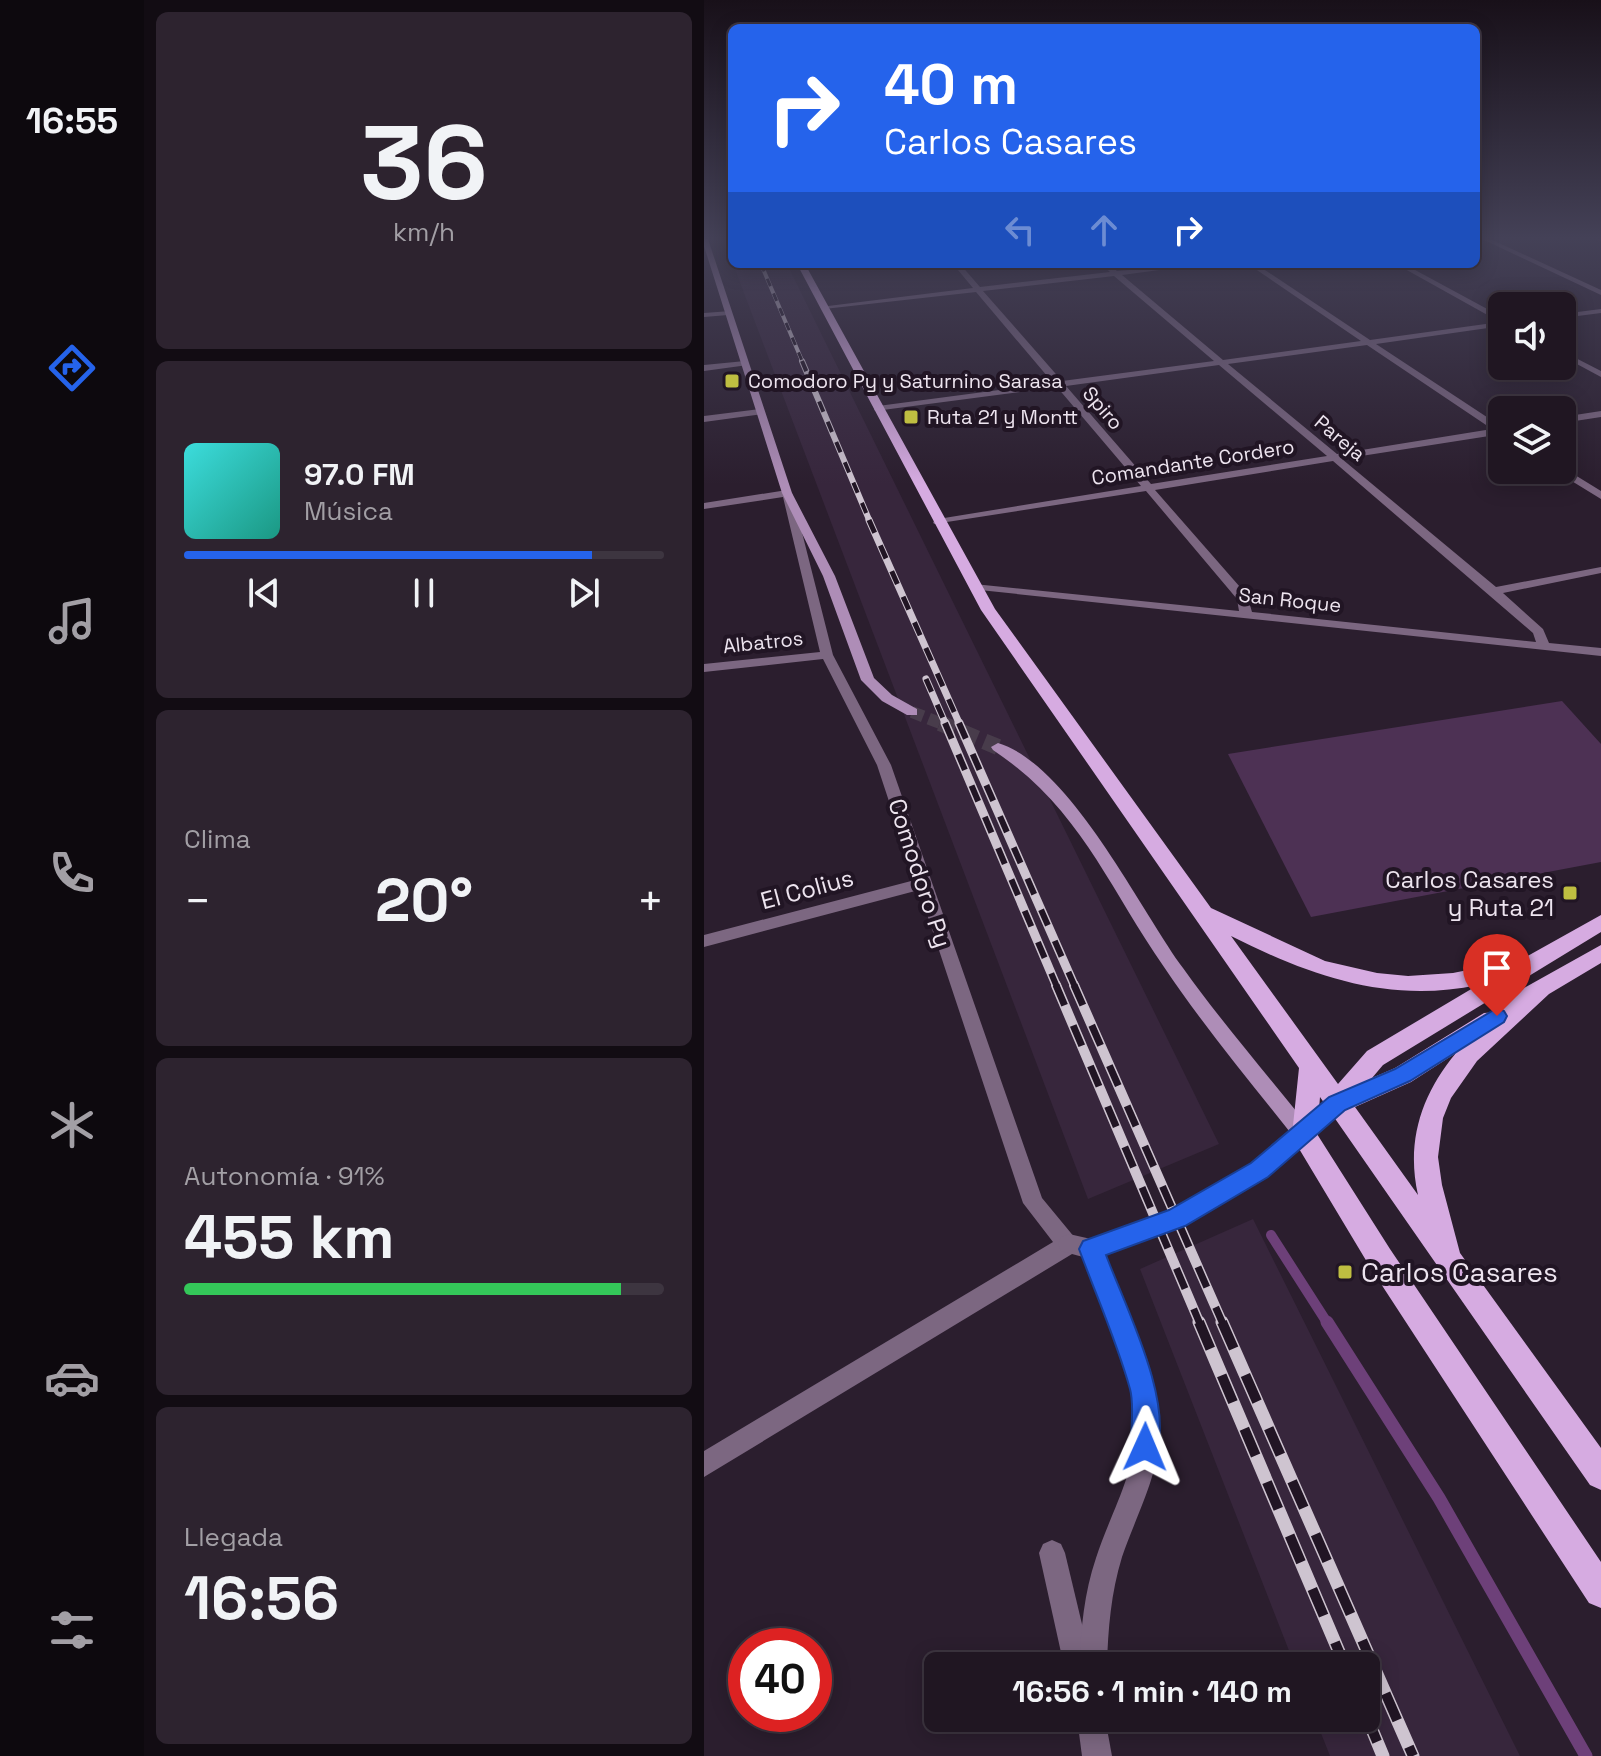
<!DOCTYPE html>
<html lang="es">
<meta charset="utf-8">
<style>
:root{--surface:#201622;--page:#2d232f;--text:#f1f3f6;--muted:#a29fa5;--line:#3d3540;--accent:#2563eb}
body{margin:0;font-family:"Space Grotesk",sans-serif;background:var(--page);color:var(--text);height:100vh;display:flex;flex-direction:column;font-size:30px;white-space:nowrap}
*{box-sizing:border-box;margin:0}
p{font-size:26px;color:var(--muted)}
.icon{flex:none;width:44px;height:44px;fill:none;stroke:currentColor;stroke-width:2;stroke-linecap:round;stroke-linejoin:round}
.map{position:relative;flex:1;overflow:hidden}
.panel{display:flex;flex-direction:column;gap:12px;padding:12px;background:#120c13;width:560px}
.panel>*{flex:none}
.hud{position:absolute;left:24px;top:24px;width:752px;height:244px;border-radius:12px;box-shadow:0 4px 20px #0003,0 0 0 2px var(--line);background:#2563eb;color:#fff;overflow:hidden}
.tools{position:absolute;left:784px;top:292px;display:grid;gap:16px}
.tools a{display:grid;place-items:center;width:88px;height:88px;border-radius:12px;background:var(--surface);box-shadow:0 4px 20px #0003,0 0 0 2px var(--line);font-size:40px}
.speed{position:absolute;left:24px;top:1628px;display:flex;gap:16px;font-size:40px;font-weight:700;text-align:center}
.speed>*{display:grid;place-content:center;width:104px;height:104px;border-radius:50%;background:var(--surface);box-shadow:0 4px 20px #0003,0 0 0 2px var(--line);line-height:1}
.speed .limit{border:12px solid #d22;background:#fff;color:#111}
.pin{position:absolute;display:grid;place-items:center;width:68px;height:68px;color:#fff;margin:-82px -34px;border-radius:50% 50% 50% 0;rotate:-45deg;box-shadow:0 0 8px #0007}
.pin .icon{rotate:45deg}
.me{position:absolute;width:88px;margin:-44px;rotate:1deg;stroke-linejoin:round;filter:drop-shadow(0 0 6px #0008)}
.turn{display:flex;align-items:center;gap:28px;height:168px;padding:0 24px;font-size:36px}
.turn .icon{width:104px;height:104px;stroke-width:2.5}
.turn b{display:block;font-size:56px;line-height:68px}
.lanes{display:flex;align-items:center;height:76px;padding:0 24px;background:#0003;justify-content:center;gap:40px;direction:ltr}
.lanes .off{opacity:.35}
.big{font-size:60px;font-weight:700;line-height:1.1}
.panel .card{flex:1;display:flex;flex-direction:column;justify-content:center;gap:12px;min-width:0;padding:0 28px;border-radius:12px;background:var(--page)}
.panel .dial{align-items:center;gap:0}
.dial b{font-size:104px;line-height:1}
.song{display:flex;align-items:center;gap:24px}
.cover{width:96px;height:96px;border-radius:12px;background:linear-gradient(135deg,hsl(180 70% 55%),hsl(170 70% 35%))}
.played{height:8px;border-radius:4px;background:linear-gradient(90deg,var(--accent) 85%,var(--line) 85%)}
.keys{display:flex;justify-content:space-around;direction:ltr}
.heat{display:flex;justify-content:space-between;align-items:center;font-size:44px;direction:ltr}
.charge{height:12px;border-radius:6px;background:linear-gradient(90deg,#34c759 91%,var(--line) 0)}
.trip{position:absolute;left:220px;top:1652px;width:456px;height:80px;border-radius:12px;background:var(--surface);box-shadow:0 4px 20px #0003,0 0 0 2px var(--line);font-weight:700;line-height:80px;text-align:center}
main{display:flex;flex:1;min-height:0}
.tab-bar{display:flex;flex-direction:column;width:144px;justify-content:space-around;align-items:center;background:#0d090e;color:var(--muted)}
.tab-bar .icon{width:56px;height:56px}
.tab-bar .selected{color:var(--accent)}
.tab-bar b{font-size:36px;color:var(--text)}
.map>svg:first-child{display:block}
</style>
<main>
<nav class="tab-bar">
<b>16:55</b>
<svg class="icon selected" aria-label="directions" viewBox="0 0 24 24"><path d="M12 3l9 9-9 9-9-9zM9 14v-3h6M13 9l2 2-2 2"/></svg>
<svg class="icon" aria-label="music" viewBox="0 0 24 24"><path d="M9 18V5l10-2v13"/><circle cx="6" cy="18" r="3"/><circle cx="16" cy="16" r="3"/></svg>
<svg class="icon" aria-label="phone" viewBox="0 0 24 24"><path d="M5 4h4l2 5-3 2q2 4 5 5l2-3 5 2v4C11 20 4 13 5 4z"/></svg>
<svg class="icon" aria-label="climate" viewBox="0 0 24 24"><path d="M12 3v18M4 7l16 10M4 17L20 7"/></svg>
<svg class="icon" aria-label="car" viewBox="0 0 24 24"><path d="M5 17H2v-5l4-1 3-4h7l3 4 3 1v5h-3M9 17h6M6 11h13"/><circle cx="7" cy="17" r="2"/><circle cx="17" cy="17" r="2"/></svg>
<svg class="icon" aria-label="filters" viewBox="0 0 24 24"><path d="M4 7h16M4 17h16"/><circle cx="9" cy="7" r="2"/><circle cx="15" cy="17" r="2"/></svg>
</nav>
<section class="panel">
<div class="card dial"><b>36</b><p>km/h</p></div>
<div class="card">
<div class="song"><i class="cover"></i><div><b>97.0 FM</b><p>Música</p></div></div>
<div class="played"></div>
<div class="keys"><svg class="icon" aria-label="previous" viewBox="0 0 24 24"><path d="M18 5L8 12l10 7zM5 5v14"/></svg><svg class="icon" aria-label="pause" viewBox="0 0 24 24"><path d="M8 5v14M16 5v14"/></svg><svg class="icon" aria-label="next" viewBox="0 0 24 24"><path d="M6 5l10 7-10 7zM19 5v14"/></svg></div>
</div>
<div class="card"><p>Clima</p>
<div class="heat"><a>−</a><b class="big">20°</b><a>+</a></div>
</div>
<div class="card"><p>Autonomía · 91%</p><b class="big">455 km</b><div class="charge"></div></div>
<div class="card"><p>Llegada</p><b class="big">16:56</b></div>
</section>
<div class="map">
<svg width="897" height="1756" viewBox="0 0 897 1756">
<rect width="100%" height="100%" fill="#2b1e2e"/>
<g fill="#37263c">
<polygon points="29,264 83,264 515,1144 384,1199"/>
<polygon points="549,1219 816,1756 626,1756 611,1718 662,1718 662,1666 591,1666 436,1269"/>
</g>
<polygon fill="#4d3154" points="858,701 897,744 897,862 607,917 524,754"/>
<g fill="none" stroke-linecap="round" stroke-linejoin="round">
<polyline stroke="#6d4079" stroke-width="10" points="567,1235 624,1324"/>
<polyline stroke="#6d4079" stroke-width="13" points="623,1322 735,1498 882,1756"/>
<polyline stroke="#483c4b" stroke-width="12" stroke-dasharray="12 6" stroke-linecap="butt" points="208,712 241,725"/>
<polyline stroke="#483c4b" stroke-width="16" stroke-dasharray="16 8" stroke-linecap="butt" points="236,723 294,747"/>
<g fill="#7c6781" fill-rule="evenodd">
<polygon points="778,239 786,239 897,290 897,295"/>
<polygon points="893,239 897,239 897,241 894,240"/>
<path d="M249,264H256L276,287L406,272L397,264H404L413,271L500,264L418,275L519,360L657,341L544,264H552L666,340L796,322L692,264H700L798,317V326L672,344L798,427V434L638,459L792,587L897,567V573L799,593L839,629L845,643L897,648V656L266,589V585L270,584L535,611L533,599L442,491L230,524L229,522L234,519L437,486L353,387L171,411L170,409L174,406L349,383L272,292L120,309L116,307L269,288ZM410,276L510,361L358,381L279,291ZM663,345L788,429L633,454L524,364ZM515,365L623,456L447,484L362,386ZM629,461L829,633L832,642L548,612L543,595L451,490Z"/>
<polygon points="897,309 897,313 858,318 858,314"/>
<polygon points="27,311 24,315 0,317 0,313"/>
<polygon points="858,351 897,371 897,377 858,356"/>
<polygon points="41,361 44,361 44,365 0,371 0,365"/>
<polygon points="56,409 59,410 59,414 0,422 0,416"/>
<polygon points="897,411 897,417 858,423 858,417"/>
<polygon points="858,467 897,491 897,499 853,472 852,470 858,470"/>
<polygon points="83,490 88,493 129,655 187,765 338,1198 376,1244 373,1251 0,1477 0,1451 349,1242 319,1203 215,890 0,947 0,935 211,880 173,765 119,659 0,672 0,664 116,652 79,497 0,509 0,503"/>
<polygon points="348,1540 357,1544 361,1553 388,1666 360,1666 335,1553 339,1544"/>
</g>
<g fill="#7c6781" fill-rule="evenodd">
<path d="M600,1127L607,1129L610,1135L607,1141L563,1176L480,1225L400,1254C421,1307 453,1364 456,1422C458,1470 433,1513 418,1557C407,1593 404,1629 403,1666H375C377,1629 380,1593 392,1558C406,1514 432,1473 432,1425C432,1368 400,1309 379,1257L357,1251L354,1244L357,1237L365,1234L387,1239L466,1211L549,1164L593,1129Z"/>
<polygon points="373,1718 401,1718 408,1756 378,1756"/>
</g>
<g fill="#ae8db7" fill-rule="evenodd">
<polygon points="0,239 4,239 88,493 131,576 170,678 188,695 213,709 213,715 203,715 178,701 157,680 119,576 78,493 0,246"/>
<path d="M294,743C366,765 435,908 479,968C517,1021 560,1071 601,1122C612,1111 624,1092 640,1097L643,1103L640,1109L607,1141L600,1143L593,1141C548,1084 501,1028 460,967C403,885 376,808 289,750L287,747Z"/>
</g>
<path fill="#d6abe1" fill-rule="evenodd" d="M93,264H101L291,609L507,908L621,961L673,973L704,976L749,973L818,959L897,915V932L679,1065L668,1078L691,1068L780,1013L794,1012L820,988L897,945V963L845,994L773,1061L747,1098L739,1118L734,1157L738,1185L756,1253L897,1448V1490L886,1485L616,1097L613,1134L686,1249L897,1562V1608L885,1603L666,1267L591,1142L588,1135L595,1068L277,610ZM527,936C606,976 685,1004 774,985L663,1051L634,1084ZM752,1053C717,1095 702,1142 714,1195L651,1107L707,1082Z"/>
<defs>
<polyline id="rail-far5" points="57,264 99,363"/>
<polyline id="rail-far4" points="98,361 166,522"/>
<g id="rail-far3">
<polyline points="165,520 256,725"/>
<polyline points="222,679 242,725"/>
</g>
<g id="rail-far2">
<polyline points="241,723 353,987"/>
<polyline points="255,723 371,987"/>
</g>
<g id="rail-far1">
<polyline points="352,985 496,1324"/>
<polyline points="370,985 519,1324"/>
</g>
<g id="rail">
<polyline points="495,1322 641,1666"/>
<polyline points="518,1322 709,1756"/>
<polyline points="662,1715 679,1756"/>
</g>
</defs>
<use href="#rail-far5" stroke="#cec4d0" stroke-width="4"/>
<use href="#rail-far4" stroke="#cec4d0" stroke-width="6"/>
<use href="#rail-far3" stroke="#cec4d0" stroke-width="7"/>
<use href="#rail-far2" stroke="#cec4d0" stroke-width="9"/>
<use href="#rail-far1" stroke="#cec4d0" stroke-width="10"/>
<use href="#rail" stroke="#cec4d0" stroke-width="13"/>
<use href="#rail-far5" stroke="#211524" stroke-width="3" stroke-dasharray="8" stroke-linecap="butt"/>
<use href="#rail-far4" stroke="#211524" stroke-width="4" stroke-dasharray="11" stroke-linecap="butt"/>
<use href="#rail-far3" stroke="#211524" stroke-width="5" stroke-dasharray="14" stroke-linecap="butt"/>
<use href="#rail-far2" stroke="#211524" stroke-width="6" stroke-dasharray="17" stroke-linecap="butt"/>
<use href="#rail-far1" stroke="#211524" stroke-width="7" stroke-dasharray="22" stroke-linecap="butt"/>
<use href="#rail" stroke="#211524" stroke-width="10" stroke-dasharray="29" stroke-linecap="butt"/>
</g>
<linearGradient id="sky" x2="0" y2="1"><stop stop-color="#181019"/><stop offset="0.49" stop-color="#444157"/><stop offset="1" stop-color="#444157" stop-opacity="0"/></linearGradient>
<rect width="897" height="485" fill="url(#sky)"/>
<path fill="#2563eb" stroke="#184099" stroke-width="2" d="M793,1008L800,1011L803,1016L800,1022L706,1081L641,1110L564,1177L481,1226L402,1255C421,1306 472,1405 451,1456L441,1461L431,1456C423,1437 432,1411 426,1389C413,1342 392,1295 375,1249L379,1241L465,1210L547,1163L625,1097L691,1069Z"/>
<g fill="#bfbe41" stroke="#211524" stroke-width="3">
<rect x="20" y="373" width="16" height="16" rx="4"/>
<rect x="199" y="409" width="16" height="16" rx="4"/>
<rect x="858" y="885" width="16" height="16" rx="4"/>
<rect x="633" y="1264" width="16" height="16" rx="4"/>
</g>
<g text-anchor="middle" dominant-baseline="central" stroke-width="8" stroke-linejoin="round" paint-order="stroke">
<g font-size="20" fill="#ede4ef" stroke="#211524" text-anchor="start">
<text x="44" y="381">Comodoro Py y Saturnino Sarasa</text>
<text x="223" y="417">Ruta 21 y Montt</text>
</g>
<g font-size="20" fill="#ede4ef" stroke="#211524">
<text transform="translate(399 408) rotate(49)">Spiro</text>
<text transform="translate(636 438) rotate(40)">Pareja</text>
<text transform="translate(489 462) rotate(-9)">Comandante Cordero</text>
<text transform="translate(586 600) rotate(6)">San Roque</text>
<text transform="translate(59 642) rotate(-6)">Albatros</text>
</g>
<g font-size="24" fill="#ede4ef" stroke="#211524">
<text transform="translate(216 873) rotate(72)">Comodoro Py</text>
<text transform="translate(103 889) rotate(-15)">El Colius</text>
</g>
<g font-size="24" fill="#ede4ef" stroke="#211524" text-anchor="end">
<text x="850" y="879">Carlos Casares<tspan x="850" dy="28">y Ruta 21</tspan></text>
</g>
<g font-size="28" fill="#ede4ef" stroke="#211524" text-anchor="start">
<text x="657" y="1272">Carlos Casares</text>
</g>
</g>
</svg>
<div class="tools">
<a><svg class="icon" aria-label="sound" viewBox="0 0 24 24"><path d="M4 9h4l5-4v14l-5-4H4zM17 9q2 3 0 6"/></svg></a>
<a><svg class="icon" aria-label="layers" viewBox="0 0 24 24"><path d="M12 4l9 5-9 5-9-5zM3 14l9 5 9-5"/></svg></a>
</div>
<div class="speed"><div class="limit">40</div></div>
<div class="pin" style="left:793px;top:1016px;background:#d93025"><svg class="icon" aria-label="arrive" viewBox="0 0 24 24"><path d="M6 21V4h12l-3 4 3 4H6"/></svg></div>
<svg class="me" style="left:441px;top:1447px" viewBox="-20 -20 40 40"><path d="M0-17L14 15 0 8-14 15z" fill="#2563eb" stroke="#fff" stroke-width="4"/></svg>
<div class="trip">16:56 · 1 min · 140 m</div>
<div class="hud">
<div class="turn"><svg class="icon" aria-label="right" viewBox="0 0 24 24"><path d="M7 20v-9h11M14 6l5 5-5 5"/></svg><div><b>40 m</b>Carlos Casares</div></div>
<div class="lanes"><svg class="icon off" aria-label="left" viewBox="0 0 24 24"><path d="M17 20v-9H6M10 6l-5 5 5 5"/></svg><svg class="icon off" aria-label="ahead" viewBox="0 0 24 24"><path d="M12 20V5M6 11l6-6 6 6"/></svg><svg class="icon" aria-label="right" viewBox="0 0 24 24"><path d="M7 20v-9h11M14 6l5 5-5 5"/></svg></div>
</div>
</div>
</main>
